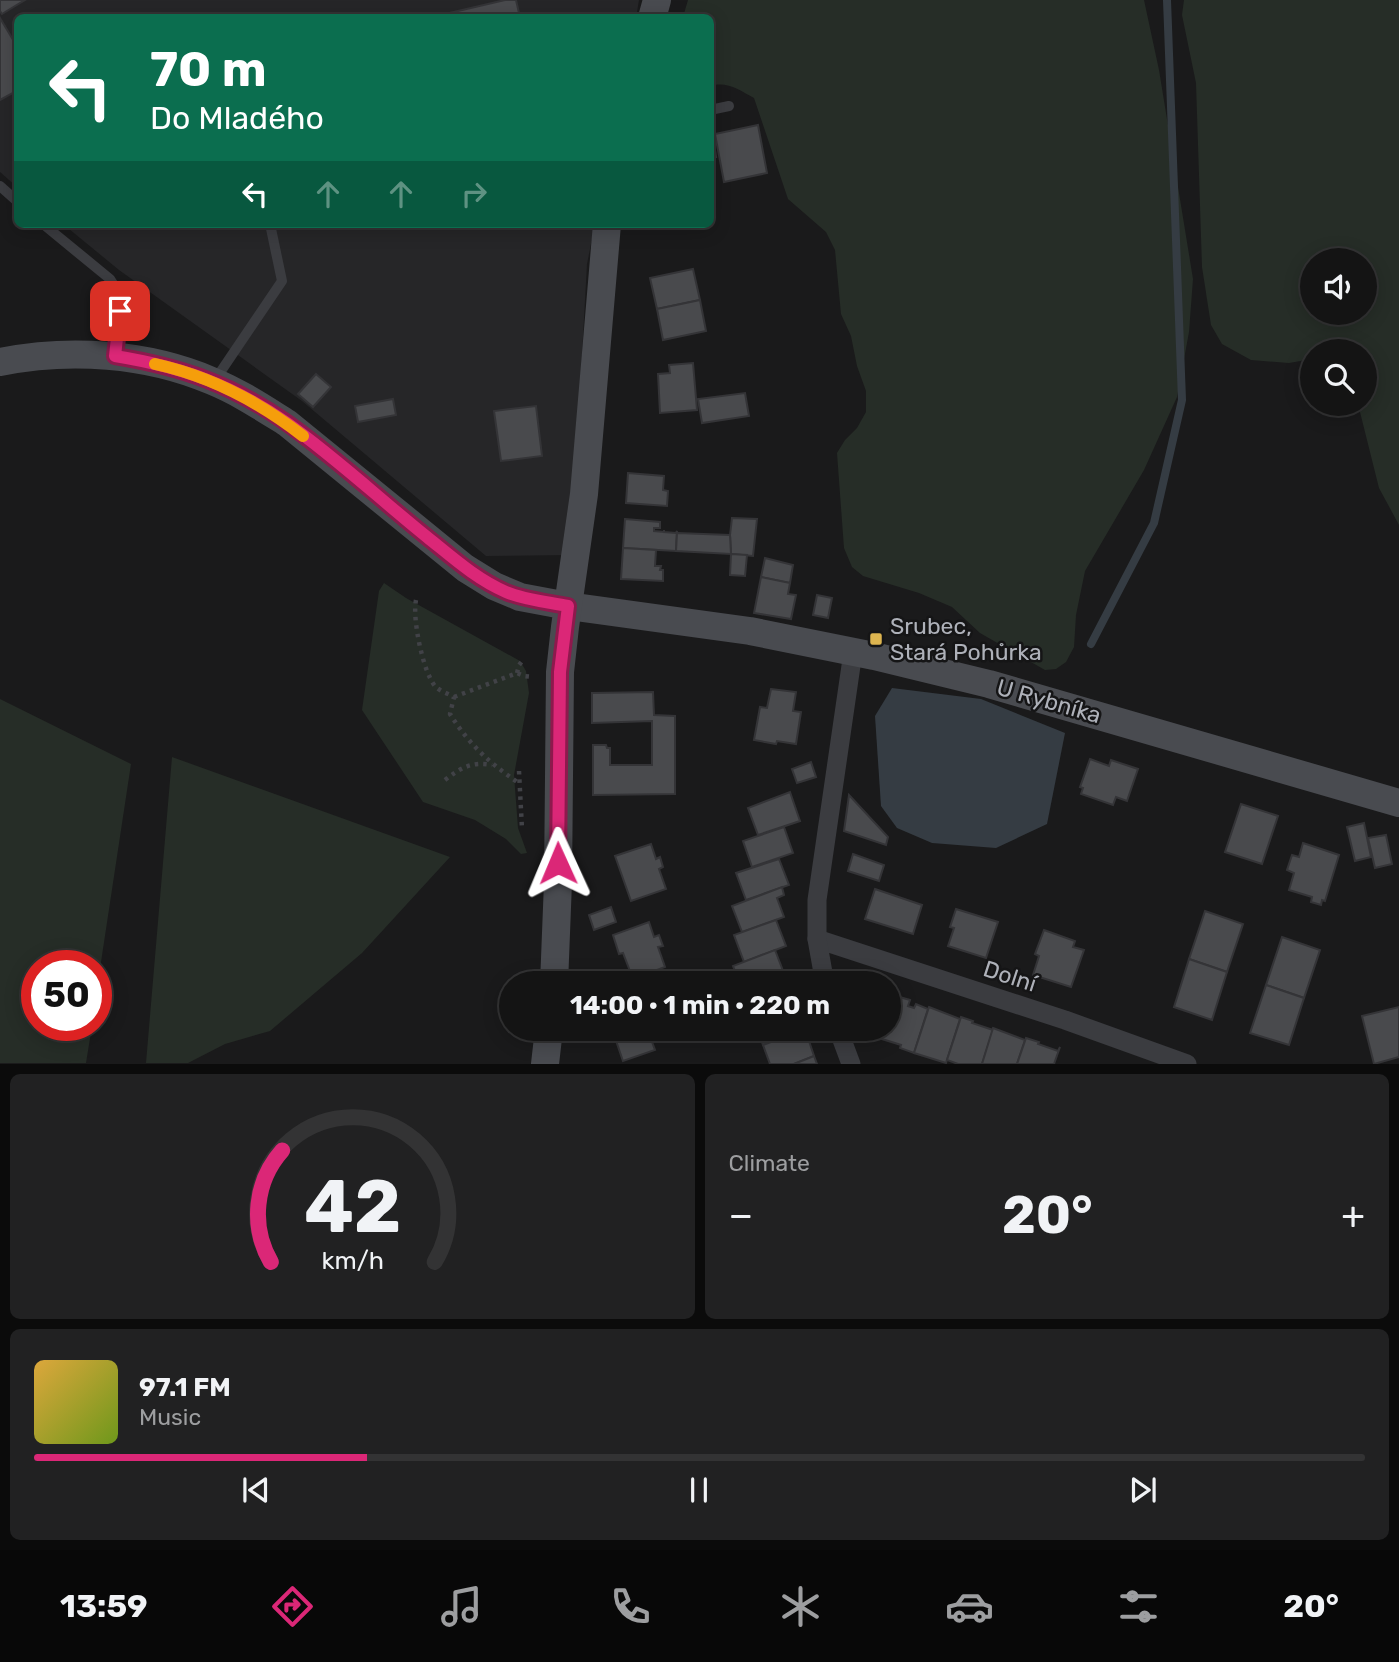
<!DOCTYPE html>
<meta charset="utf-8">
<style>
:root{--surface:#141414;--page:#212122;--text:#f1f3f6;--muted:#9d9ea0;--line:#333334;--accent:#db2777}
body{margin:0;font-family:Rubik,sans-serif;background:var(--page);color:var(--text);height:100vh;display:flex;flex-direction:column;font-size:26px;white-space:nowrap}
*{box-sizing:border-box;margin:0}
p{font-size:23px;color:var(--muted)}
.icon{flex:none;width:38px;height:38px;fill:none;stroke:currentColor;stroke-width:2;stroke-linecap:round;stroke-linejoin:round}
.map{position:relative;height:1064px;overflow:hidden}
.side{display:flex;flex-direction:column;gap:10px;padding:10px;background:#0b0b0b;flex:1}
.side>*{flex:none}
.banner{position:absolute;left:14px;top:14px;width:700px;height:214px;border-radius:10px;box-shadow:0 4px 18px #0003,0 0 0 2px var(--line);background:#0b6e4f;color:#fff;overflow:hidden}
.controls{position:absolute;left:1300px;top:248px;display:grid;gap:14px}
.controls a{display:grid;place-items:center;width:77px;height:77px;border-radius:50%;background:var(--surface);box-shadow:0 4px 18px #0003,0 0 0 2px var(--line);font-size:35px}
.speed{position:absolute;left:21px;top:950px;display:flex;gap:14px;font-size:35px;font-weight:700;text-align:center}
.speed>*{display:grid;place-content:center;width:91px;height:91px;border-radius:50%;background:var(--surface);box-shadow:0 4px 18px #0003,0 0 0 2px var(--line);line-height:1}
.speed .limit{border:10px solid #d22;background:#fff;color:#111}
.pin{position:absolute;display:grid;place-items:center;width:60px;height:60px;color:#fff;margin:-30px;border-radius:14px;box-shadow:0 4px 10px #0006}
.me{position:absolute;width:77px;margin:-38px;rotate:359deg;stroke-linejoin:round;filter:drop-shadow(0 0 5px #0008)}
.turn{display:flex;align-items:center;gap:24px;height:147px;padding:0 21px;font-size:32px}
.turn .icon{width:91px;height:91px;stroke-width:2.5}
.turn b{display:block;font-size:49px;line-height:60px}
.lanes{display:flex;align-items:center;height:66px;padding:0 21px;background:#0003;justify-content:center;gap:35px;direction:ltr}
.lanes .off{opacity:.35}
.big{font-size:52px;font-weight:700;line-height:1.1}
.side .tile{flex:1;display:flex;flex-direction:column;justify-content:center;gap:10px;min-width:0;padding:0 24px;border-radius:10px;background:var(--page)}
.side .dial{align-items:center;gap:0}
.dial svg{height:182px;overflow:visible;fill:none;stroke:var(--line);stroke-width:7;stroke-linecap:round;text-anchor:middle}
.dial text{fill:var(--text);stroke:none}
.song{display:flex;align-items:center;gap:21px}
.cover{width:84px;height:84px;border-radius:10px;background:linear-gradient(135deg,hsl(40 70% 55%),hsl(80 70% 35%))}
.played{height:7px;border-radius:4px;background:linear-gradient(90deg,var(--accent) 25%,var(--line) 25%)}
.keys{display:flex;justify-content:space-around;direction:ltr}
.heat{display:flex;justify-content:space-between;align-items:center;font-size:38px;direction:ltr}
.side .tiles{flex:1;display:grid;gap:10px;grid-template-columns:1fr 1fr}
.tile:last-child{grid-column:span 2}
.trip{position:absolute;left:499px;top:971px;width:402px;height:70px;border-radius:35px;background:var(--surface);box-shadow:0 4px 18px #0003,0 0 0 2px var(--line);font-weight:700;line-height:70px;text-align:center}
.menu{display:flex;height:112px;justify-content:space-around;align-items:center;background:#080808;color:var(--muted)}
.menu .icon{width:49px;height:49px}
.menu .selected{color:var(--accent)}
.menu b{font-size:32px;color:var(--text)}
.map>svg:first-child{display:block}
</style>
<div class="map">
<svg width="1399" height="1064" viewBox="0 0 1399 1064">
<rect width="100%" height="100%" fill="#1a1a1b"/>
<g fill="#262628">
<polygon points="0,0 639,0 636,18 18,18 17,187 0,172"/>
<polygon points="63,224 595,224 587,264 571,555 486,556 302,401 119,270"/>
</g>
<g fill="#262d27" fill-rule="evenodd">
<path d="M688,0H1144L1159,70L1193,279L1189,332L1177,397L1144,470L1085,571L1076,615L1074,647L1066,662L1056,669L1045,670L980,633L952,607L919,593L863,576L852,567L844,548L837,453L845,440L857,428L866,412V391L857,366L851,336L841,314L835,250L826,232L788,199L754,98C739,90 727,81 711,86L710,18L683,17Z"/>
<path d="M1184,0H1399V525L1379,488L1358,404H1365V352H1312V359L1289,363L1251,360L1222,344L1211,325L1202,267L1196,83L1182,15ZM1312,261H1365V313H1312Z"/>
<polygon points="384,583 406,598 520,661 526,671 529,693 514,775 518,828 527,853 521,854 506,839 475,820 423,802 362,710 379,591"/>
<polygon points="0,699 131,764 96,995 96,966 37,966 37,1026 92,1026 86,1063 0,1063"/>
<polygon points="172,757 450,857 362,953 270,1031 225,1044 188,1063 146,1063"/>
</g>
<polygon fill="#353c43" points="892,688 981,699 1065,733 1047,824 996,848 932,843 897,828 881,806 875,716"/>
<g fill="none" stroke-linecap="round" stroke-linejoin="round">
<polyline stroke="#353c43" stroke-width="8" points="1091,644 1154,523 1182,400 1167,0"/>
</g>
<g fill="#494a4d" stroke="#343437" stroke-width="2">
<polygon points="0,0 25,0 2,14 0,11"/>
<polygon points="505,0 516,0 519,13 506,16 507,18 428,18"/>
<polygon points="0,18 18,48 18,90 0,100"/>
<polygon points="758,125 767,173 724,182 715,134"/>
<polygon points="710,136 713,136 716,157 713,157 713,164 710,164"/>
<polygon points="693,269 700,300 657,309 650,278"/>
<polygon points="700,300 706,331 663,340 657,309"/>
<polygon points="693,363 697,410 660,413 658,374 670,373 669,365"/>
<polygon points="316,374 331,387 313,407 298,394"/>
<polygon points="745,393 749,416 702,423 698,399"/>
<polygon points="393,399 396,415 358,422 355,406"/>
<polygon points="536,406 542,456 501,461 494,411"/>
<polygon points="628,473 664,476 663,490 668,491 667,506 626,503"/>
<polygon points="732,518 757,519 753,556 731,554 730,535"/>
<polygon points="625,519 660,522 660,528 654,528 654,531 664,532 664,530 664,532 676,533 677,531 676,551 623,548"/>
<polygon points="677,533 730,535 731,554 676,551"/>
<polygon points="623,548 656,550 655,566 661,566 660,570 663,570 663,581 621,579"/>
<polygon points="731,554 747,555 745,576 730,575"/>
<polygon points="765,558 793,565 790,583 761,577"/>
<polygon points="761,577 790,583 788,594 796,595 791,619 754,613"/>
<polygon points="817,595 832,598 828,618 813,615"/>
<polygon points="771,689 796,692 793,711 801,712 796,744 777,741 776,744 754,740 760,707 767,708"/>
<polygon points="653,692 654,715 675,716 675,794 593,795 593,745 606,745 607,748 610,748 610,765 652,765 652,721 592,723 592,693"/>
<polygon points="1090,759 1109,766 1111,760 1138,769 1127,801 1116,797 1113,805 1081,794 1083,788 1080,787"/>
<polygon points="811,762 816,777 797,783 792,769"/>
<polygon points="790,792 800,821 758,835 748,808"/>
<polygon points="849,795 888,837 886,845 844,831"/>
<polygon points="1241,804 1278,816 1262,864 1225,852"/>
<polygon points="1364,823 1371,857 1355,861 1347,827"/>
<polygon points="784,827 793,853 752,867 743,841"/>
<polygon points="1386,835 1392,864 1375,868 1368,838"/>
<polygon points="1303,843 1339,855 1325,901 1322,900 1321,905 1311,902 1312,897 1289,890 1294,873 1287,870 1292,855 1299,857"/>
<polygon points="651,844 656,859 660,857 663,867 659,869 666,889 631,901 615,856"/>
<polygon points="853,854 884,865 879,881 848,871"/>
<polygon points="779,859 789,885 746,900 736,873"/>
<polygon points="782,887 784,895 777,898 784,917 742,932 732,906"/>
<polygon points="875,889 922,905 913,934 865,919"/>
<polygon points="611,907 616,922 594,930 589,915"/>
<polygon points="956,909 998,922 986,958 948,946 954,928 950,927"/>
<polygon points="1205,911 1243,924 1227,972 1189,959"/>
<polygon points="776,920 786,946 744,962 734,935"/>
<polygon points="649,922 654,937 659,935 663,946 658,947 665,967 633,979 623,953 619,954 613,935"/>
<polygon points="1044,930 1075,941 1073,947 1084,950 1071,987 1033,975 1039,956 1035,954"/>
<polygon points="1282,937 1320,950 1304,998 1266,985"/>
<polygon points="775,950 785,976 766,984 740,984 733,966"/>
<polygon points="1189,959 1227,972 1212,1020 1174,1007"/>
<polygon points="1266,985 1304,998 1289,1045 1250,1033"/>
<polygon points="896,996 910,1000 908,1006 914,1008 916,1004 928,1009 914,1053 900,1048 901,1045 882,1039 886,1029 889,1029 889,1019"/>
<polygon points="929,1007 960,1019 946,1063 914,1053"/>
<polygon points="1399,1007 1399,1057 1374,1064 1362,1016"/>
<polygon points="961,1017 973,1021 972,1023 993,1030 982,1064 958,1064 947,1060"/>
<polygon points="993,1028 1025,1040 1017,1064 982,1064"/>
<polygon points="608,1029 653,1029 648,1031 655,1050 623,1061 614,1035 610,1037"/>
<polygon points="757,1029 805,1029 763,1045"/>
<polygon points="805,1029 814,1056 794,1064 770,1064 763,1045"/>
<polygon points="1026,1038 1039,1042 1038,1044 1058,1051 1060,1047 1054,1064 1017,1064"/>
<polygon points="814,1056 817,1064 794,1064"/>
</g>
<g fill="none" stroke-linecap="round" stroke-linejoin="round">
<g stroke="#414247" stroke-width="4.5" stroke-dasharray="3.5 5" stroke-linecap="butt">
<path d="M416,600C412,618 423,672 435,686C439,691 449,694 454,697L450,714C470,746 490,763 520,784"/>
<polyline points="517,673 519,665 523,660"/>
<polyline points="454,697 517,673 524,676 533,677"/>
<polyline points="519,771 522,829"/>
<path d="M445,780C460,768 472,761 492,765"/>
</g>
<g stroke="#3b3c40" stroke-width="10">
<polyline points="710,110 729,106"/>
<polyline points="0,186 18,202"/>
<path d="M43,224L110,279C114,285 118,292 120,299C123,317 117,338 115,356"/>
<polyline points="215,380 282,281 270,224"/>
</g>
<g stroke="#3b3c40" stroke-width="19">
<polyline points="817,939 1065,1020 1187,1064"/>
<polyline points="825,984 817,939 817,900 853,652"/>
<polyline points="838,1029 851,1064"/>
</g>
<g stroke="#494b50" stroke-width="28">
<polyline points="652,18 657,0"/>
<path d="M0,362C69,348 147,353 212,381C239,392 263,408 287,423L465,568L494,586L520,597L568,606L750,631L874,656L989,684L1399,803"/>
<polyline points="554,984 558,882 560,672 565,627 584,494 607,224"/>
<polyline points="545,1064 549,1029"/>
</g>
</g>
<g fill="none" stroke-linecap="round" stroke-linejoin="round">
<defs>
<path id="route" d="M120,311L115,356C182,367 231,384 287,423C335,457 381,500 427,537C452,557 476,579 506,592C525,600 548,602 568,606L560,672L558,863"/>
</defs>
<use href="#route" stroke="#8e194d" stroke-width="18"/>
<use href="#route" stroke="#db2777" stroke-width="12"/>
<path stroke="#f59e0b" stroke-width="12" d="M155,364C210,376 258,401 303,436"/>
</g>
<rect fill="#ddb550" stroke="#151516" stroke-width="2.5" x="869" y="632" width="14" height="14" rx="3.5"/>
<g text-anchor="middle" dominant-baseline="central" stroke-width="5" stroke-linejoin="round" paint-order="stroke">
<g font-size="23" fill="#aeb1b9" stroke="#151516" text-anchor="start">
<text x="890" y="626">Srubec,<tspan x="890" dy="26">Stará Pohůrka</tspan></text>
</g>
<g font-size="23" fill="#aeb1b9" stroke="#151516">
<text transform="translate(1049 701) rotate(16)">U Rybníka</text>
<text transform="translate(1010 976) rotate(18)">Dolní</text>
</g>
</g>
</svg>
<div class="controls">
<a><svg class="icon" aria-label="sound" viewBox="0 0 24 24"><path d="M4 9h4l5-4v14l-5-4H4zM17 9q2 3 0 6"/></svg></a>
<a><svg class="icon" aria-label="search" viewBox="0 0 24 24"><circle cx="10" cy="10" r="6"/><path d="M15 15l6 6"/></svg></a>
</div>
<div class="speed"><div class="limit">50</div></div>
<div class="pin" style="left:120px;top:311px;background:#d93025"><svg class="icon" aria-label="arrive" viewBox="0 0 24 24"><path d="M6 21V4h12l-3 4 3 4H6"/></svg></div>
<svg class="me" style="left:558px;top:863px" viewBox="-20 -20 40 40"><path d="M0-17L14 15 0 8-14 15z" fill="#db2777" stroke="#fff" stroke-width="4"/></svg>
<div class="trip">14:00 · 1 min · 220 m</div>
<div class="banner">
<div class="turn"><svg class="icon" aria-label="left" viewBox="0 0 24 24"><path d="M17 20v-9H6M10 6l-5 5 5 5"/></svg><div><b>70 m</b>Do Mladého</div></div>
<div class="lanes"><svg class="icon" aria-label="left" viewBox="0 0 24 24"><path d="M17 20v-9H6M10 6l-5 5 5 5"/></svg><svg class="icon off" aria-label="ahead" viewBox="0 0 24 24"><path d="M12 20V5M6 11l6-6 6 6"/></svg><svg class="icon off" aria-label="ahead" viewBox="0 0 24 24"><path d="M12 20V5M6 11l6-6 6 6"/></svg><svg class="icon off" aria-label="right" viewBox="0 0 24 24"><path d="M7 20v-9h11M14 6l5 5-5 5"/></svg></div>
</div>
</div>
<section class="side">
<div class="tiles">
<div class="tile dial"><svg viewBox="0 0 100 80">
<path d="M14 69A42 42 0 1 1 86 69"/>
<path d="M14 69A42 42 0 0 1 19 20" stroke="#db2777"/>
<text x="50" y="56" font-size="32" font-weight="700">42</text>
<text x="50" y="72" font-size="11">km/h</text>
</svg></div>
<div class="tile"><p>Climate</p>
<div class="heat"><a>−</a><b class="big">20°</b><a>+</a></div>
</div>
<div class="tile">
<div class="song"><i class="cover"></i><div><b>97.1 FM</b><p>Music</p></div></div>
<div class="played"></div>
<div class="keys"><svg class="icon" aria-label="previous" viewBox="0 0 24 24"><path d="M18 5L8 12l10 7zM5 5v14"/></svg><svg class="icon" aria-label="pause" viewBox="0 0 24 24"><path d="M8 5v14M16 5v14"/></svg><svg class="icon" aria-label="next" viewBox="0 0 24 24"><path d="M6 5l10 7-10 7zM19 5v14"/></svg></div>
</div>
</div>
</section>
<nav class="menu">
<b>13:59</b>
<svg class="icon selected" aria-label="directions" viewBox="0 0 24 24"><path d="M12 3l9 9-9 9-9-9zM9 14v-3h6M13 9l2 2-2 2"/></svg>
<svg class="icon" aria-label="music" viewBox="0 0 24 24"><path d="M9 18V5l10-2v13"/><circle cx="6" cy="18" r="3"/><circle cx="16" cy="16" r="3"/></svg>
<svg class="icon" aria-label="phone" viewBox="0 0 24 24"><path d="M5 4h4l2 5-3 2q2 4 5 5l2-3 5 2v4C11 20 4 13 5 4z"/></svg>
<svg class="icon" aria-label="climate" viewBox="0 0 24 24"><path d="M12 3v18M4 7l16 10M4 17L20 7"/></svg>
<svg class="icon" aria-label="car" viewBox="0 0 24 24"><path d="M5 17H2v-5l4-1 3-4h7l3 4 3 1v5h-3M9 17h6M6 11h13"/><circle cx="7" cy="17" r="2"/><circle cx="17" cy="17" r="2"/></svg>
<svg class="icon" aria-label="filters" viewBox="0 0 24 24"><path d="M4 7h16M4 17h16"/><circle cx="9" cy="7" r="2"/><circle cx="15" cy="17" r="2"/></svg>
<b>20°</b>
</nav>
